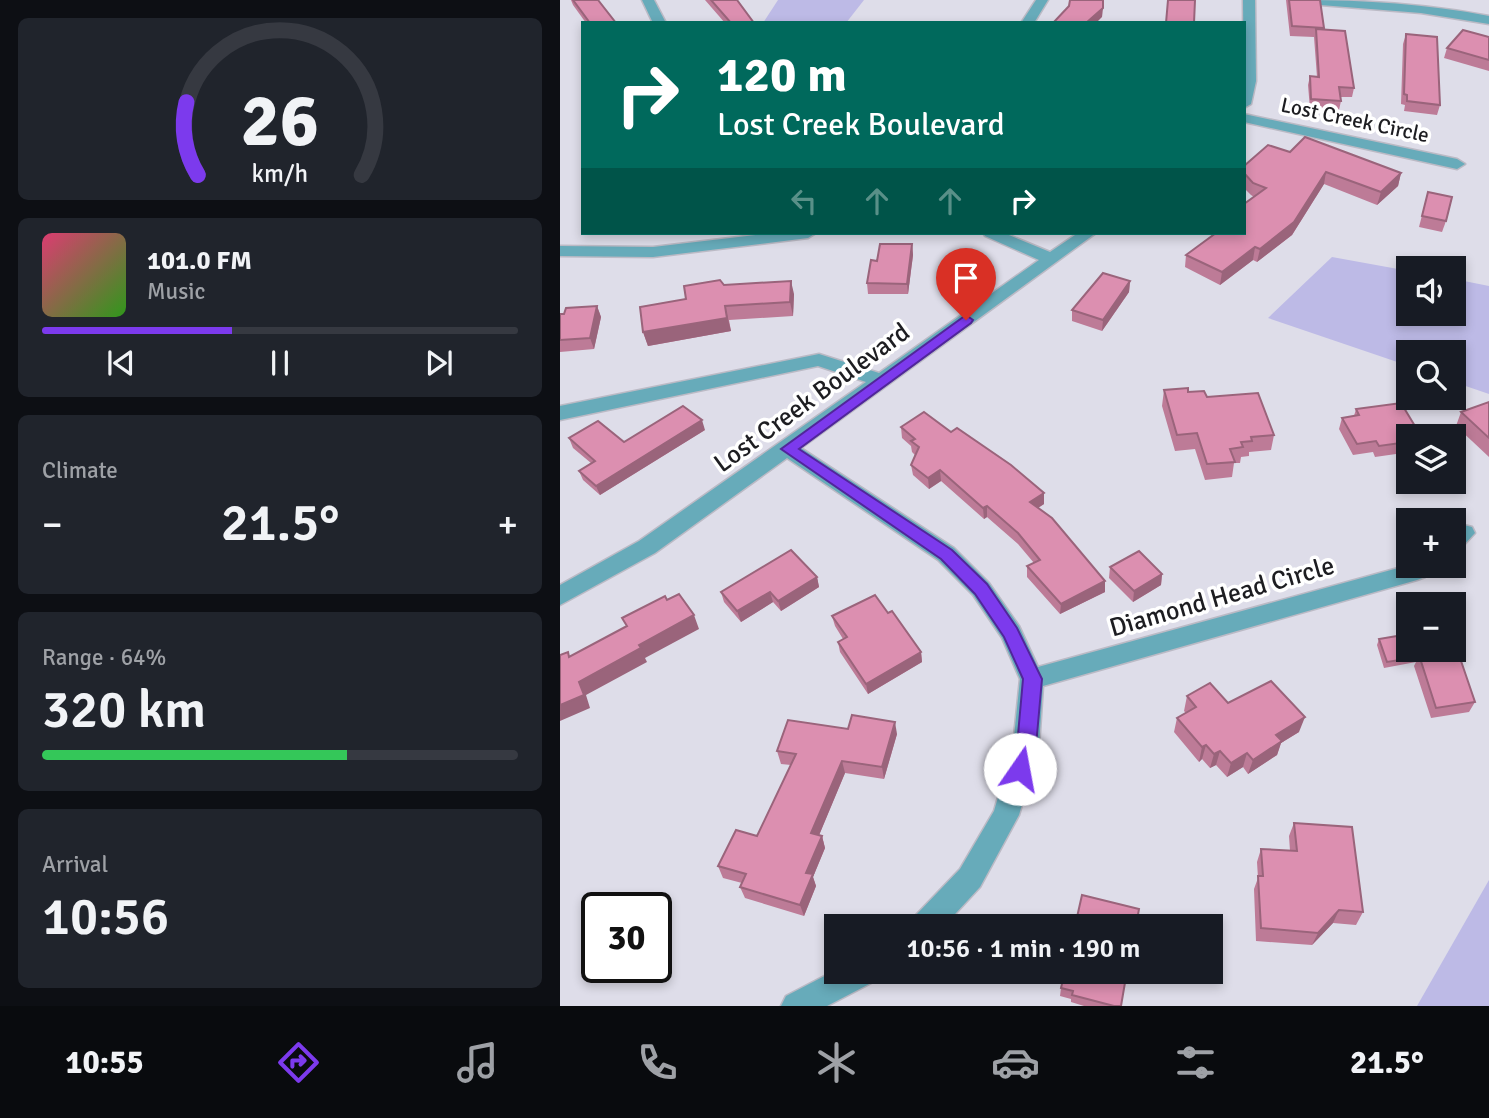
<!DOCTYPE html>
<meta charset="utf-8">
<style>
:root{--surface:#171b24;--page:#20242c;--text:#f1f3f6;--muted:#9ea1a6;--line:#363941;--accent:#7c3aed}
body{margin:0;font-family:Signika,sans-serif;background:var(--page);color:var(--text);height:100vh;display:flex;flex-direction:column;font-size:26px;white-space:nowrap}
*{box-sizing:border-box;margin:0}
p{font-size:23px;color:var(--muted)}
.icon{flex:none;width:38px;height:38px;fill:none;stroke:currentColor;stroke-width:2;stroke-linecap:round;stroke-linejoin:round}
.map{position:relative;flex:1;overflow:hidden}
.panel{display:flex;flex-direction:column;gap:18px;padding:18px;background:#0d0f14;width:560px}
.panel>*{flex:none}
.banner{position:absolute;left:21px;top:21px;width:665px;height:214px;border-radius:0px;box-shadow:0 4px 10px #0003;background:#00695c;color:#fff;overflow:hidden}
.tools{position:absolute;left:836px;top:256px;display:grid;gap:14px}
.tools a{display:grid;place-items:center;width:70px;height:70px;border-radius:0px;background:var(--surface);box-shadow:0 4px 10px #0003;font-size:35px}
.speed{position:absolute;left:21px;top:892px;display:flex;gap:14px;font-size:35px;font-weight:700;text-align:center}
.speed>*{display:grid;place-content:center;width:91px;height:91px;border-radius:50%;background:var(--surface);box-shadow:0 4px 10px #0003;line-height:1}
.speed .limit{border:4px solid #111;border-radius:10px;background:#fff;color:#111}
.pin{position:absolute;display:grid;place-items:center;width:60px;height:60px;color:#fff;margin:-72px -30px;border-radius:50% 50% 50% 0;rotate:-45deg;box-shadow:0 0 7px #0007}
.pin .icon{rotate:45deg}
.me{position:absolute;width:77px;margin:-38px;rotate:12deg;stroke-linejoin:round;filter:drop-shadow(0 0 5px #0008)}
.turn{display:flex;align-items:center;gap:24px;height:147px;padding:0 21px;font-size:32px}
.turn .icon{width:91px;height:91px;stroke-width:2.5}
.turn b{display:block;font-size:49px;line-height:60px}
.lanes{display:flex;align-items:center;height:66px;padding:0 21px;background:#0003;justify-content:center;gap:35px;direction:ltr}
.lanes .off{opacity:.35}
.big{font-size:52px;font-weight:600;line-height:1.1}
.panel .tile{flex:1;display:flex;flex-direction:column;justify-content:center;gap:10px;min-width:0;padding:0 24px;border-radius:10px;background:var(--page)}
.panel .dial{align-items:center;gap:0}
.dial svg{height:182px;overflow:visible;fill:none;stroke:var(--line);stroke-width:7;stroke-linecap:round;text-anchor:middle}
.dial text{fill:var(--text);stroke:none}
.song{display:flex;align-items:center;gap:21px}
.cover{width:84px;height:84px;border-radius:10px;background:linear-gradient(135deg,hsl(340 70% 55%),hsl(110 70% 35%))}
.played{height:7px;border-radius:4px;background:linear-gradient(90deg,var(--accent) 40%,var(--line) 40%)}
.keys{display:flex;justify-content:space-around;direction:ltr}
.heat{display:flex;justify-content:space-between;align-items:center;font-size:38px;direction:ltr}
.charge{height:10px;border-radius:5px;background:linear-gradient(90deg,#34c759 64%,var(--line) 0)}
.trip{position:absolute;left:264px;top:914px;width:399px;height:70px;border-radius:0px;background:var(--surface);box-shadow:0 4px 10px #0003;font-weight:600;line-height:70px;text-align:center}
.tab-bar{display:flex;height:112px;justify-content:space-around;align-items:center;background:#090b0e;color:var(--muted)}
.tab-bar .icon{width:49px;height:49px}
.tab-bar .active{color:var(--accent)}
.tab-bar b{font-size:32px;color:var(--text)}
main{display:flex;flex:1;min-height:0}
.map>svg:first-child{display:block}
</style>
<main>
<section class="panel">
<div class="tile dial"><svg viewBox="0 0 100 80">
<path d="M14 69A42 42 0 1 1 86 69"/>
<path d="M14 69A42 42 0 0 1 9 37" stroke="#7c3aed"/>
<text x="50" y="56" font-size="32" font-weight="700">26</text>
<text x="50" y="72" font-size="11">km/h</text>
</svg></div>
<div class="tile">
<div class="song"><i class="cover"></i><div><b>101.0 FM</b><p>Music</p></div></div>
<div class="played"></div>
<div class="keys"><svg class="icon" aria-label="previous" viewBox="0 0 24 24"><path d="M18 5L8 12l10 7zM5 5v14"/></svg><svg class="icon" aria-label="pause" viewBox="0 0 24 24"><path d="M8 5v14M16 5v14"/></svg><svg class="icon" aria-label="next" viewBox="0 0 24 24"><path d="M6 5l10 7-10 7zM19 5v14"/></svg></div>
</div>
<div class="tile"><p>Climate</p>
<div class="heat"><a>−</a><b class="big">21.5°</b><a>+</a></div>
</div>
<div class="tile"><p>Range · 64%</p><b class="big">320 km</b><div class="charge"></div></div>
<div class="tile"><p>Arrival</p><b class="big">10:56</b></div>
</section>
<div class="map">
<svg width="929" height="1006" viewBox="0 0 929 1006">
<rect width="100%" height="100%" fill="#dedde9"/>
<g fill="#bdbae6">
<polygon points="218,0 304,0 286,23 203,23"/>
<polygon points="772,257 849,271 849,313 894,313 894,279 929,286 929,394 894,382 894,352 849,352 849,366 708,318"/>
<polygon points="929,880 929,1006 857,1006"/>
</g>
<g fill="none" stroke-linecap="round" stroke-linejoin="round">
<defs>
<g id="minor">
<polygon points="82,0 94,0 106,23 93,23"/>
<polygon points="476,0 488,0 474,23 461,23"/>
<polygon points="683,0 695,0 696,81 691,104 684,108"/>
<path d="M742,0C805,0 867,4 929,16V24L861,13L748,4Z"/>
<polygon points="684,114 897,159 905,164 897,169 684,122"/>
<polygon points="212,233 256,233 248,238 93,257 0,256 0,246 93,247"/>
<polygon points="423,233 444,233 490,252 518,233 536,233 241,448 394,548 429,583 459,626 478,667 849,565 875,565 865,577 857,580 483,686 479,746 459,815 420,887 384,926 351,926 355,916 400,869 434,811 453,746 460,679 442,638 413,595 378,560 227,458 95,553 0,605 0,585 79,541 306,382 258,366 0,420 0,406 259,354 319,373 479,260 425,236"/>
<polygon points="904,525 912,527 915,533 902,547 894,549 894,529"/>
<polygon points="276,970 319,971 315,981 267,1006 221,1006 226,996"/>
</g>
</defs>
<use href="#minor" stroke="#bbbac5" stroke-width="3"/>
<use href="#minor" fill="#67abba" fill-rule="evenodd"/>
</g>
<g fill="#bd7b97">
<polygon points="11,0 38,0 56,23 26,23 13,5"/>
<polygon points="145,0 177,0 194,23 165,23"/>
<polygon points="726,0 760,0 764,29 794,88 792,97 780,97 781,101 779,110 750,109 748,85 750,76 757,77 754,37 730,36"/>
<polygon points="846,34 880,105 877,115 844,111 845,105 841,104 843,44"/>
<polygon points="929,37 929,71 884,58 887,48"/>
<polygon points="730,152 841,173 838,186 817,205 764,184 732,235 697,262 693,260 660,285 625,267 626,255 655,233 684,233 694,197 691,195 684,188 684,166"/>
<polygon points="868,192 886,221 882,232 859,227"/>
<polygon points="352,244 353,255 348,294 308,294 307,283 317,261"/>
<polygon points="570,281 569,292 542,331 512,321 512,310"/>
<polygon points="164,285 234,294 233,316 169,320 171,331 88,346 83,332"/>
<polygon points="37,306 41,317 34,349 0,352 0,314"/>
<polygon points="604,390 628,392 647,397 714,435 711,450 689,452 689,456 681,457 680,463 674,463 672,477 645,480 635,449 615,451 602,406"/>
<polygon points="929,402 929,457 896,426 901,412"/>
<polygon points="796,409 849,436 849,461 841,462 836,454 815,457 813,452 793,455 779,429 782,418 794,416"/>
<polygon points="341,427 484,504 478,508 545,581 545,592 500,614 467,577 467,566 474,563 458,544 427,517 424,519 381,481 369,489 353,475 351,465 355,455 352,452 351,446 342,438"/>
<polygon points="145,430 40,495 23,480 19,471 31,463 13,448 9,438 64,442"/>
<polygon points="550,567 602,574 601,585 573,602 549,578"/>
<polygon points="257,577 259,587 221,611 213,602 181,622 164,602 161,592"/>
<polygon points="328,613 361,652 362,662 308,694 280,652 278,642 283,639 275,626 272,616"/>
<polygon points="819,639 861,655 888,659 915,702 909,712 871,718 854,666 856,662 824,668 817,645"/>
<polygon points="627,696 668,703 739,732 721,743 717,755 688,774 683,767 667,777 656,765 650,768 642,759 639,762 614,732 617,718 626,713 624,711"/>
<polygon points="288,729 337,734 324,779 285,773 259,835 262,836 265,848 253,877 256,886 244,916 185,898 180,887 182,883 163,878 158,866 197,836 231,765 221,764 217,751"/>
<polygon points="734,823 803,912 796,925 773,923 752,945 696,941 694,889 698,878 697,862 701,849 730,851 729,836"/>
<polygon points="501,988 561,1006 524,1006 511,1002 511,999 500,996"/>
</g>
<g fill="#9a647b">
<polygon points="544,0 542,17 536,23 526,23"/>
<polygon points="766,172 764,184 732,235 697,262 700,249"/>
<polygon points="841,173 838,186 817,205 821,192"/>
<polygon points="352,244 353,255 348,294 347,284"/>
<polygon points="695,247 693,260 660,285 662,272"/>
<polygon points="231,281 234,294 233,316 230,302"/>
<polygon points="570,281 569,292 542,331 543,320"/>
<polygon points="37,306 41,317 34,349 30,338"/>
<polygon points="165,306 171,331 88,346 83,332"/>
<polygon points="142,420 145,430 40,495 36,486"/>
<polygon points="380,470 381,481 369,489 368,478"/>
<polygon points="484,493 484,504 470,513 470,502"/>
<polygon points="427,506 427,517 424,519 423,508"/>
<polygon points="602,574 601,585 573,602 574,591"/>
<polygon points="257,577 259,587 221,611 218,601"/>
<polygon points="545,581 545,592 500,614 501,604"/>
<polygon points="210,592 213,602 181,622 177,611"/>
<polygon points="134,615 139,629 85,658 87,662 26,695 30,708 0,721 0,705 19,682 79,645"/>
<polygon points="361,652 362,662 308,694 306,684"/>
<polygon points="745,717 739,732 721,743 717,755 688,774 693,760 716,735"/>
<polygon points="335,722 337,734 324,779 322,767"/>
<polygon points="646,745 642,759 639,762 642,747"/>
<polygon points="660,751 656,765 650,768 654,754"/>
<polygon points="687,753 683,767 667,777 671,763"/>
<polygon points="282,761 285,773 255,845 251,833"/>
<polygon points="262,836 265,848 253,877 256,886 244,916 240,905 246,873"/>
<polygon points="779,910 773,923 752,945 758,933"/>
</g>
<g fill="#dc8fb0" stroke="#9a647b" stroke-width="2">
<polygon points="13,0 38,0 56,23 30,23"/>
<polygon points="151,0 177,0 194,23 171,23"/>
<polygon points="510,0 543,0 543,8 526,23 493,23 509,6"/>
<polygon points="608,0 635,0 634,23 606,23"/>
<polygon points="729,0 760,0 764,28 732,26"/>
<polygon points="756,29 785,31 794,88 779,87 781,101 751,99 750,76 759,77"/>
<polygon points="903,30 929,37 929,60 887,48"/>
<polygon points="846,34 877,37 880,105 847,101 847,95 844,94"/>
<polygon points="745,137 841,173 821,192 766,172 734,222 700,249 695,247 662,272 626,255 656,233 684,233 684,204 706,188 693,183 684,173 684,166 708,145 730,152"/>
<polygon points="868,192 892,197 886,221 862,216"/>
<polygon points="320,244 352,244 347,284 307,283 311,260 317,261"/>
<polygon points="543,273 570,281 543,320 512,310"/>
<polygon points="160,280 164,285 231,281 230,302 165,306 167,318 83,332 80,307 126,299 124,286"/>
<polygon points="37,306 30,338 0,340 0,314 4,314 6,308"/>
<polygon points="628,388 628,392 644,391 647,397 698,393 714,435 691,437 692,441 681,442 683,447 670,449 675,462 647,464 637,433 617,435 604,390"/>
<polygon points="929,402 929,438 901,412"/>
<polygon points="841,403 861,436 849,436 849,450 845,451 840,443 819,446 816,441 797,444 782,418 799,415 796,409"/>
<polygon points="123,406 142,420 36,486 19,471 35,461 9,438 38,421 64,442"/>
<polygon points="364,412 391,432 397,428 451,465 484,493 470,502 492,518 545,581 501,604 467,566 480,560 458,533 427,506 423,508 380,470 368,478 351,465 359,447 351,441 355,439 341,427"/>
<polygon points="231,550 257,577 218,601 210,592 177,611 161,592"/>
<polygon points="579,551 602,574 574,591 550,567"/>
<polygon points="119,594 134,615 79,645 81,648 19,682 24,695 0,705 0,655 8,652 9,657 67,626 62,618 105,596 107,600"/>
<polygon points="315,595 328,613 332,611 361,652 306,684 278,642 287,637 272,616"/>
<polygon points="849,634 849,649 859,649 861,655 859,655 859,657 827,662 819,639"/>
<polygon points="859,655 887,655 888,659 900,658 915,702 876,708"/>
<polygon points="711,681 745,717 716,735 722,741 693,760 687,753 671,763 660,751 654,754 646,745 642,747 617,718 636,707 627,696 650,683 668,703"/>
<polygon points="292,715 335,722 322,767 282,761 251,833 262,836 246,873 253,874 240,905 180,887 186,874 158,866 176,830 197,836 236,754 217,751 228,720 288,729"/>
<polygon points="734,823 792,827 803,912 779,910 758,933 701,928 698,876 703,876 701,849 737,851"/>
<polygon points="522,895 579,909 576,926 515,926"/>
<polygon points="505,971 567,971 561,1006 554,1006 512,995 513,991 501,988"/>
</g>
<polygon fill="#7c3aed" stroke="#51269a" stroke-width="2" points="406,315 413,320 411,323 239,449 392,550 427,584 457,628 482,679 476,746 466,775 460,778 453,775 450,769 457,746 463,679 444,637 415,594 381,559 221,449"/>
<g text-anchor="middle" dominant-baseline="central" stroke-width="7" stroke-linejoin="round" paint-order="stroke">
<g font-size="21" fill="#1d1d21" stroke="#fff">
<text transform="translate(795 120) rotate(12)">Lost Creek Circle</text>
</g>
<g font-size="26" fill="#1d1d21" stroke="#fff">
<text transform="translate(252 398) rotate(-36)">Lost Creek Boulevard</text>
<text transform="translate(662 597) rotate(-16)">Diamond Head Circle</text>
</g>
</g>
</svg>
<div class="tools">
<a><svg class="icon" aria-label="sound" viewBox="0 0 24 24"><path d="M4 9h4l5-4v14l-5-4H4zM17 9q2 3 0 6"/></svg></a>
<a><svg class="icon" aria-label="search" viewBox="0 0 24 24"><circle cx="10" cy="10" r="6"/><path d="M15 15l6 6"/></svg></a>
<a><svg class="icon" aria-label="layers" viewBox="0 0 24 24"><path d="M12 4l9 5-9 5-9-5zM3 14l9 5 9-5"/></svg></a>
<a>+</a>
<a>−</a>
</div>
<div class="speed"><div class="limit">30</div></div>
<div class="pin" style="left:406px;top:320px;background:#d93025"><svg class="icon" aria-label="arrive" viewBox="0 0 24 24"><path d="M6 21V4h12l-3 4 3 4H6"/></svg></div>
<svg class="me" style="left:460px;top:769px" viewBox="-20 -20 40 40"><circle r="19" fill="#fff"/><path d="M0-13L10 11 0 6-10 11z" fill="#7c3aed"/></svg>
<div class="trip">10:56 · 1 min · 190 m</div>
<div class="banner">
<div class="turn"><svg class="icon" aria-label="right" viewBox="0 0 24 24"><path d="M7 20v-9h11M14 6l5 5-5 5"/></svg><div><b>120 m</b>Lost Creek Boulevard</div></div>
<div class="lanes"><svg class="icon off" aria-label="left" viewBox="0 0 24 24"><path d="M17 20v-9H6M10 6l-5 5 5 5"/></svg><svg class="icon off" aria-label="ahead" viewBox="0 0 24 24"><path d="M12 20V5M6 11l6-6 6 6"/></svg><svg class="icon off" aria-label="ahead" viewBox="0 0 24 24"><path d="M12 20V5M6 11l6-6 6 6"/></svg><svg class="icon" aria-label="right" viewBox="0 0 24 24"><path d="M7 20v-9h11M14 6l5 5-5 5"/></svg></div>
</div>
</div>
</main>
<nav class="tab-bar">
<b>10:55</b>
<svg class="icon active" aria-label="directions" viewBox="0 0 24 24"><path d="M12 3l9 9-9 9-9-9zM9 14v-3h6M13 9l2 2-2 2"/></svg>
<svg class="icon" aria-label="music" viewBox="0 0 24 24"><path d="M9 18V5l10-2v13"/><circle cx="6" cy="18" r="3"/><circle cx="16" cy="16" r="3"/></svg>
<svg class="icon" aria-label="phone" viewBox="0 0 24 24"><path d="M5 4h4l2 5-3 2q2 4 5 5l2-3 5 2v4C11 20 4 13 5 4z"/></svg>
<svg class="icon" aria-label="climate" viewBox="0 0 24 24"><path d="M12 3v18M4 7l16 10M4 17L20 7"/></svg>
<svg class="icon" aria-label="car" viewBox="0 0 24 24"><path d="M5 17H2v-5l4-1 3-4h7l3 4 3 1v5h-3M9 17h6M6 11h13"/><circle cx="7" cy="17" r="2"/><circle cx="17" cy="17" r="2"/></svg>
<svg class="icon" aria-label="filters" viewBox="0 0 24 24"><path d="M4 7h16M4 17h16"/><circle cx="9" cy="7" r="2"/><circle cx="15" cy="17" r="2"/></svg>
<b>21.5°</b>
</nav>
